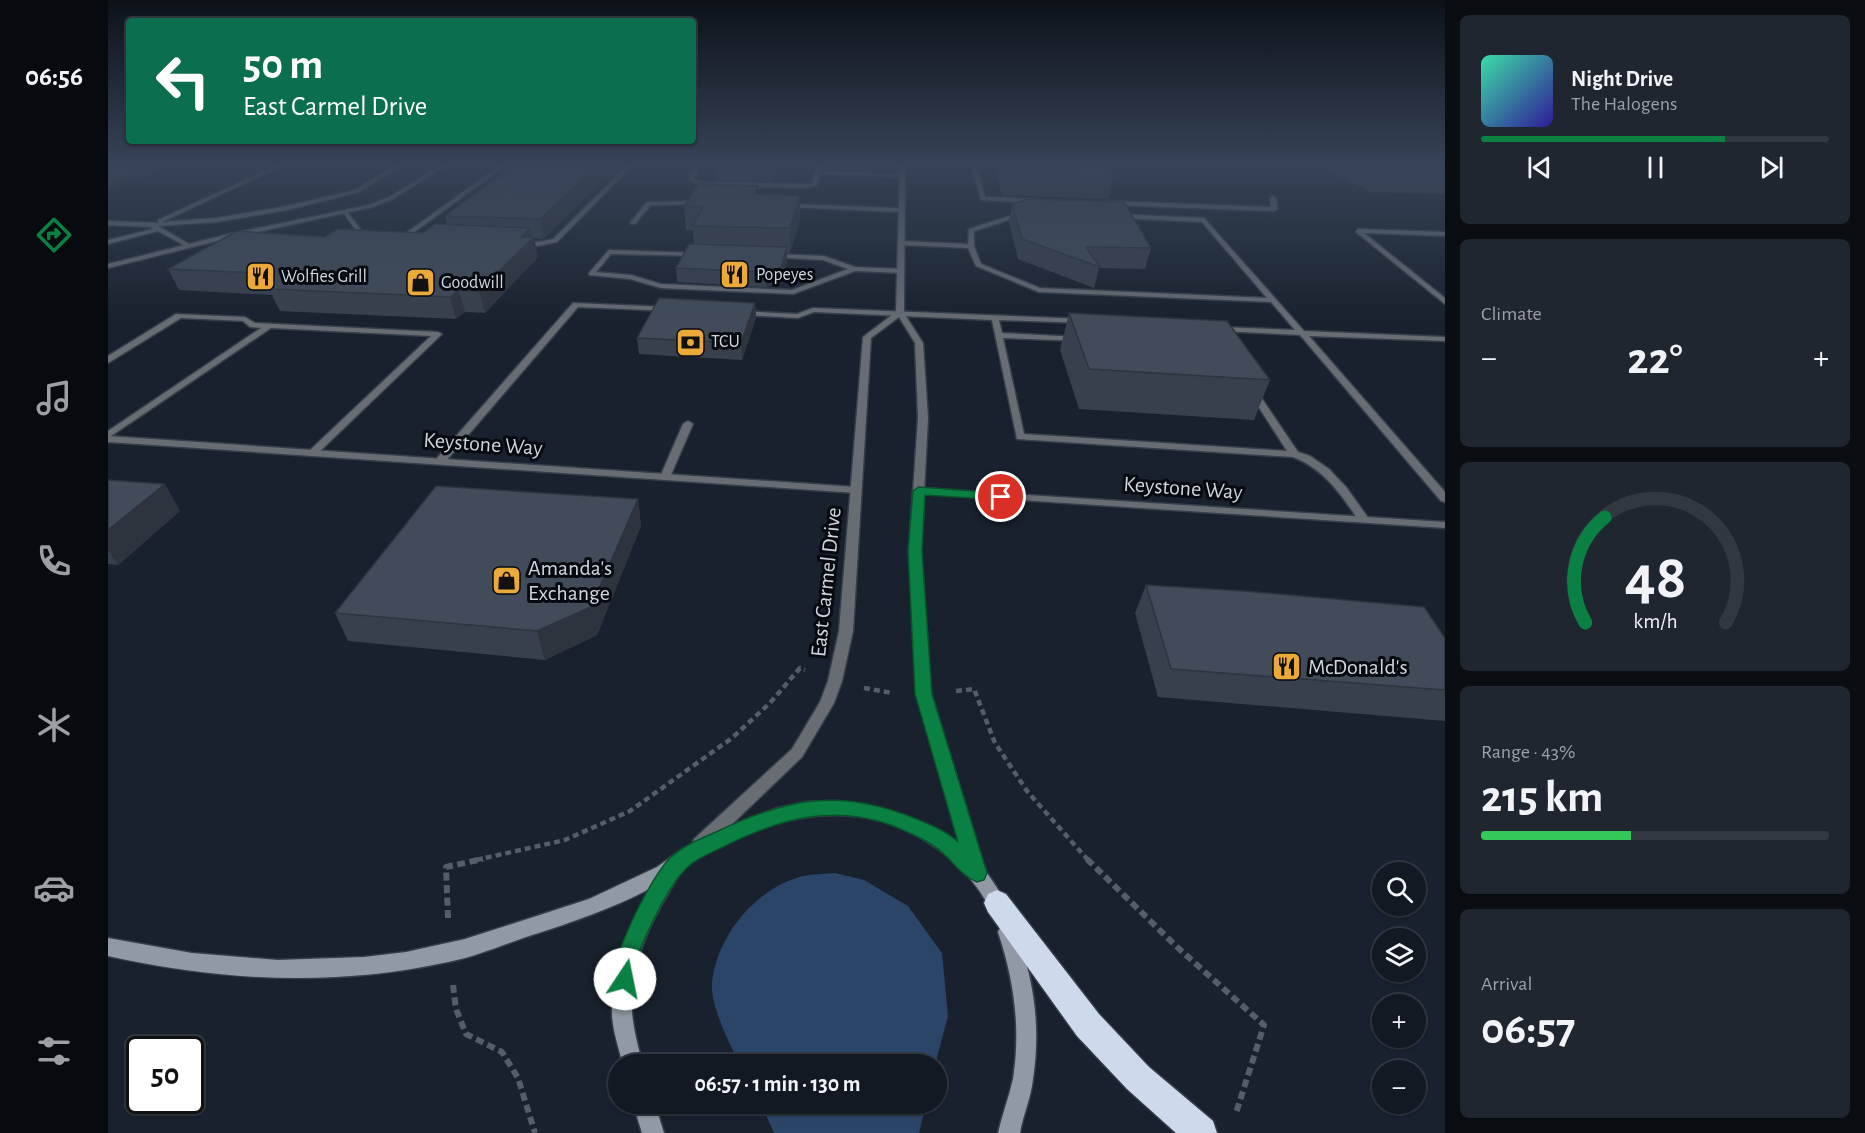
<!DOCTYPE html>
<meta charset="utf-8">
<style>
:root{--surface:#121922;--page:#1f262f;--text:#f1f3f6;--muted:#9ca0a5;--line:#313840;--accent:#0b8043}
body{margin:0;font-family:"Alegreya Sans",sans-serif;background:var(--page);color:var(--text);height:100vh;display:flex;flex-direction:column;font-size:22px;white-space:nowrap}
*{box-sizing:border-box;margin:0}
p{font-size:20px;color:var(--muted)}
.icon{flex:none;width:33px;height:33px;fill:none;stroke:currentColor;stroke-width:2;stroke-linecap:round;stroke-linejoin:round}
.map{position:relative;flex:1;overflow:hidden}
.side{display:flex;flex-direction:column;gap:15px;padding:15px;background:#0a0e13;width:420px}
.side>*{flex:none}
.top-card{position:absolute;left:18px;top:18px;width:570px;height:126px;border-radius:6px;box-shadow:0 2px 4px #0004,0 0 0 2px var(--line);background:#0b6e4f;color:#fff;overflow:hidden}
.tools{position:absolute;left:1264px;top:862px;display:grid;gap:12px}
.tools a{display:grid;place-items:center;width:54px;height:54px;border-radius:50%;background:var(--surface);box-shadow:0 2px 4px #0004,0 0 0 2px var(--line);font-size:30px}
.speed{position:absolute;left:18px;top:1036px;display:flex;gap:12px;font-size:30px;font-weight:700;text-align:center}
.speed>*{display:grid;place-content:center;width:78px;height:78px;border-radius:50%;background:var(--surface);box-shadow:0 2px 4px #0004,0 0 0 2px var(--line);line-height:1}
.speed .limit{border:3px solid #111;border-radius:9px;background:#fff;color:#111}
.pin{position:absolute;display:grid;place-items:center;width:51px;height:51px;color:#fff;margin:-26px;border:3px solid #fff;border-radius:50%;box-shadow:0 2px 6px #0007}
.me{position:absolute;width:66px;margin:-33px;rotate:11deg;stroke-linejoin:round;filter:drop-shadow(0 0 4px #0008)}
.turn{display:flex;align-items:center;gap:21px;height:126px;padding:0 18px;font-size:27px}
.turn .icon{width:78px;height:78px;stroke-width:2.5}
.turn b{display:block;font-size:42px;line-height:51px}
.big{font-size:45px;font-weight:700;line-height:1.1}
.side .tile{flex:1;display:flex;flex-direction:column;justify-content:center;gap:9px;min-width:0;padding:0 21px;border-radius:9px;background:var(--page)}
.side .dial{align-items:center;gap:0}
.dial svg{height:156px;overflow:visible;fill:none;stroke:var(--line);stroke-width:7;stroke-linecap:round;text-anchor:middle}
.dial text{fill:var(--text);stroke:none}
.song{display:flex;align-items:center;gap:18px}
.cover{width:72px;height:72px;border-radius:9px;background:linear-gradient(135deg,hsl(160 70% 55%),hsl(250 70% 35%))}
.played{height:6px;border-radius:3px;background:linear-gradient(90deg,var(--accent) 70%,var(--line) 70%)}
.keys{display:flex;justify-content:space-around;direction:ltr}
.heat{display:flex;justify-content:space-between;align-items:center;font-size:33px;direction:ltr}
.charge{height:9px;border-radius:4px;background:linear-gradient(90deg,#34c759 43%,var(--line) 0)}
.trip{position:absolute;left:500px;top:1054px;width:339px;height:60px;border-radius:30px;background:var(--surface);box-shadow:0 2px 4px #0004,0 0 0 2px var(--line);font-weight:700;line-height:60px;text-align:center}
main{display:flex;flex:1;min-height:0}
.menu{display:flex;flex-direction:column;width:108px;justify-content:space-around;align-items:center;background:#070a0e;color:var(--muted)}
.menu .icon{width:42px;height:42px}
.menu .active{color:var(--accent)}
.menu b{font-size:27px;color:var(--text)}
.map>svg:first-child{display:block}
</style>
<main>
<nav class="menu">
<b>06:56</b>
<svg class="icon active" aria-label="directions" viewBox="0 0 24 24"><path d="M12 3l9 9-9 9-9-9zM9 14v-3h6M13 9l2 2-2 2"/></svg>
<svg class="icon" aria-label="music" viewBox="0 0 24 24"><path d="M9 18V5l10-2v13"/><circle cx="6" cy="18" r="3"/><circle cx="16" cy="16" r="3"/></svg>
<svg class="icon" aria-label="phone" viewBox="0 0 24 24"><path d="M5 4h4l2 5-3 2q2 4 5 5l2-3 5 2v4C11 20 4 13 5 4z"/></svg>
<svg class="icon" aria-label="climate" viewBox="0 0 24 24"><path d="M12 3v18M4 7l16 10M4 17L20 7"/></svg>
<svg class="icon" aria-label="car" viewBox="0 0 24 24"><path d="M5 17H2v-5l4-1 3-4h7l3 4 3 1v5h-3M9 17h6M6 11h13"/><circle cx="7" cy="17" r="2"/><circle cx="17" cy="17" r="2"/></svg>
<svg class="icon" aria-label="filters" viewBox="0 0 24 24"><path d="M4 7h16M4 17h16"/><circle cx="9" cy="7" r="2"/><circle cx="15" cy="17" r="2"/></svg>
</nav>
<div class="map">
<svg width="1337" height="1133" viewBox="0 0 1337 1133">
<rect width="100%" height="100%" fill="#18212d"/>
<g fill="#2b4568">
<path d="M727,873L756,880L800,906L834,953L840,1016L827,1065H633C622,1047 602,1004 604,983C609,935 648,888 695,876C705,874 717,874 727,873Z"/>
<polygon points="653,1104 818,1104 811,1133 666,1133"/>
</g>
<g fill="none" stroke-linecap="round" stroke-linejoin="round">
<defs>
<g id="service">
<polygon points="171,164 178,164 54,222 109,218 179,206 247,190 290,164 296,164 251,192 179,210 109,222 50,226 83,245 83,247 79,247 50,231 0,244 0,240 45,229 42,227 0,225 0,221 51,223 50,220"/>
<polygon points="394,164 400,164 298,238 294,238 294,236"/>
<polygon points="521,164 526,164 449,242 430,246 409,244 409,242 411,241 430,242 445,239"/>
<polygon points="709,164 714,165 713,171 798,175 795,177 712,174 708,186 696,188 596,186 580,180 587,169 590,171 586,179 596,182 704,184"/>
<polygon points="867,167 870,169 877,197 930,199 933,201 930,203 873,200 864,169"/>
<polygon points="1165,196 1168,198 1169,209 1166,211 1001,205 998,203 1001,201 1163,207 1162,198"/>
<polygon points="594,201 596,204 543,205 527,224 522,223 539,202"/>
<polygon points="678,204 793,208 796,210 793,212 676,207"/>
<polygon points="917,211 919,214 866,231 866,246 873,264 932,288 1159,298 1094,222 1009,218 1006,216 1009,214 1096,218 1196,331 1337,337 1337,341 1201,336 1337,492 1337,502 1333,501 1192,335 1111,331 1107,329 1111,327 1187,330 1163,302 931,292 868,266 860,248 793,245 790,243 793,241 860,244 861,229"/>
<polygon points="235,212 239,212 253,230 267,233 267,235 249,232"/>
<polygon points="1250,229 1337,232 1337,236 1256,233 1337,298 1337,304 1248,232"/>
<polygon points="501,250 595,253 595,255 593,256 503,254 488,272 523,275 553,284 684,290 740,269 715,260 662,257 661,256 664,254 716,256 747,267 793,269 796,271 793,273 747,271 685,294 553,288 522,279 481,275 481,273"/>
<polygon points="465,303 562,307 566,309 562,311 470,307 337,462 329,462 329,458"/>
<path d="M705,308L977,319L978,321L974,323L891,320L894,333L971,337L975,339L971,341L895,338L916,434L1179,451L1141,392L1145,389L1148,390L1190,452L1202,456L1221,469L1238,487L1261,519L1255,522L1251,521C1233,494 1216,469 1185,457L909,439L884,320L706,312L690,318L633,315L629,313L633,311L689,314Z"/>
<polygon points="68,314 137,317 147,323 330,332 334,334 209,454 201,454 200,452 323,336 163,328 0,438 0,431 153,328 142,327 135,321 73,318 0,363 0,356"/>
<polygon points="580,421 585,424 562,477 561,479 553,479 552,477 575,424"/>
</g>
<g id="minor">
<polygon points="335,164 341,164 285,199 265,207 117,239 0,268 0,264 117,235 261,205 281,197"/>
<polygon points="0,436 748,487 753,490 748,493 0,442"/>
<polygon points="811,488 1337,522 1337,528 807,493 806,491"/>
</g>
<polygon id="tertiary" points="792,164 797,164 796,313 815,343 820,418 813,551 823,694 878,872 875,878 869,880 863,878 860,872 809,694 801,551 810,418 807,343 791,317 763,338 745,631 734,681 726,703 694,757 598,849 592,852 586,849 584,844 586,839 684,749 712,702 720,681 731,631 755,337 788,312"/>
<g id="secondary">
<path d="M728,801C798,808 870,839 899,907L896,913L890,916L884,913C858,855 790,814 727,815C693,815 661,824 630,838C612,846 590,855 576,869C567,879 561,893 554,904C534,939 519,980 525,1021C527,1036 531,1050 535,1065H515C511,1049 505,1032 504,1015C503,968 521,926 545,887C504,909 462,923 418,937C392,946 366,957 340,962C226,987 113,981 0,956V938L84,953L170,960L256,957L298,952L357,939L481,899L549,867L576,848L607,832L642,818L670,808L699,802Z"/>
<path d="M899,923L905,926C926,974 933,1027 925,1079C923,1098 915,1115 912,1133H890C894,1115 901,1097 905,1079C913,1028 906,980 890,932L893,926Z"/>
<polygon points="525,1104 547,1104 556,1133 534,1133"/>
</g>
<polygon id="motorway" points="889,890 898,894 991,1014 1041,1067 1105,1121 1109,1133 1068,1133 1019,1089 969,1036 880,912 876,903 880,894"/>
</defs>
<use href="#service" stroke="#353e49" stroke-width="3"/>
<use href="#minor" stroke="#353e49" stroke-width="3"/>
<use href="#tertiary" stroke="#353e49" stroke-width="3"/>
<use href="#secondary" stroke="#353e49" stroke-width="3"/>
<use href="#motorway" stroke="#353e49" stroke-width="3"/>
<g stroke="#555d68" stroke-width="4.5" stroke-dasharray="6 4" stroke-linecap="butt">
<polyline points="756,688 784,693"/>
<polyline points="848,691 866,689 887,743 919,791 980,860"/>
<polyline points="368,860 457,840 522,811 624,738 662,703 692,668 697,670"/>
</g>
<g stroke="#555d68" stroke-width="6" stroke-dasharray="8 4.5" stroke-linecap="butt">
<polyline points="979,859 1068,946 1156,1025 1128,1113"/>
<polyline points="340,918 338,867 375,859"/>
<polyline points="345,985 348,1009 358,1034 394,1052 410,1078 427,1133"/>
</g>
<use href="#service" fill="#686d74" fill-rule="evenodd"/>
<use href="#minor" fill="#686d74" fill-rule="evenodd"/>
<use href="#tertiary" fill="#686d74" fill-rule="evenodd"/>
<use href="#secondary" fill="#9199a4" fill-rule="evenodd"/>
<use href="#motorway" fill="#cedaeb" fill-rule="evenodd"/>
</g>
<g fill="#38404d">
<polygon points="408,164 518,164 513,169 509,169 501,177 497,177 435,239 426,238 430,257 377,313 357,312 348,319 172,311 164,295 71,290 60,269 217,237 315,233 339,224 337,216"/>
<polygon points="670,164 663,181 608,180 608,168"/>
<polygon points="891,164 998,164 1005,177 1000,199 894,195 889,177"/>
<polygon points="1209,164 1337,164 1337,194 1262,192"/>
<polygon points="650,194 692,219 682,253 679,253 679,261 673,283 658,287 569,282 568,268 586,245 585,230 578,230 576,206"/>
<polygon points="904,204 1043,248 1037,269 991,268 986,288 910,259 901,222"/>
<polygon points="647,303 648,318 634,360 531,354 529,338"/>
<polygon points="961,313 1162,380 1146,420 971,409 952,350"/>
<polygon points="0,480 72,511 10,565 0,564"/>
<polygon points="530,499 533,526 489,635 437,660 240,641 227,613"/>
<polygon points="1038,585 1337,638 1337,721 1050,697 1027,613"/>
</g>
<g fill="#2e343e">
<polygon points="49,164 66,164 0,190 0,183"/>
<polygon points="491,164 496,164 497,177 435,239 432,219"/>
<polygon points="499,164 509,164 509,169 501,177"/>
<polygon points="512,164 518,164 513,169"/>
<polygon points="665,164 670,164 663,181 663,169"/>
<polygon points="692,196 692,219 682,253 682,228"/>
<polygon points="422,228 424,239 426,237 430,257 377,313 371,291 413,237"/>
<polygon points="679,247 679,261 673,283 658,287 658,272"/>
<polygon points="351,290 357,312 348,319 342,297"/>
<polygon points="647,303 648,318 634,360 633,343"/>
<polygon points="57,484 72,511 10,565 0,550 0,530"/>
<polygon points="530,499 533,526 489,635 437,660 429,631"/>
</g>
<g fill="#414b59" stroke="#2e343e" stroke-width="1.5">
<polygon points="0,164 49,164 0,183"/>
<polygon points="408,164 491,164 432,219 337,216"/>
<polygon points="610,164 665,164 663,169 608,168"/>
<polygon points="895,164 998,164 1005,177 897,174"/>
<polygon points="1249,164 1337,164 1337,176 1270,174"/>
<polygon points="591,184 650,186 646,194 692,196 682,228 585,226 595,207 576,206"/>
<polygon points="920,199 1016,202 1043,248 978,247 992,267 914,239 904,204"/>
<polygon points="327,224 422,228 413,237 426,237 371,291 351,290 342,297 164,289 155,273 60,269 129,231 217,237 230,229 315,233"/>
<polygon points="581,244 679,247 673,268 658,272 568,268"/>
<polygon points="551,298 647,303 633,343 529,338"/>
<polygon points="961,313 1119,321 1162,380 981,369"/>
<polygon points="0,480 57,484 0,530"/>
<polygon points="328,486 530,499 483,607 429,631 227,613"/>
<polygon points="1038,585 1136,591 1316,607 1337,638 1337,690 1063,669"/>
</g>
<linearGradient id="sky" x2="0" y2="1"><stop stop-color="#0d1219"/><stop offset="0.51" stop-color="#374357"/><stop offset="1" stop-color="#374357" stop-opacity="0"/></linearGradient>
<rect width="1337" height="323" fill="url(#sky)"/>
<path fill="#0b8043" stroke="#07532c" stroke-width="1.5" d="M811,487L893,493L899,497L893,500L817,495L814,551L824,694L879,873L876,880L869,882C855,877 846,863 835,853C822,841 800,832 783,825C724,804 671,819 617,846C603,853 586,859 575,872C561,886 534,940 529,960C527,969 528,978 524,987L517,990L509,987C501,967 513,948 520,930C528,911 547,874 561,859C574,846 592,839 608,832C679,798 732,788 806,818C821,824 839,831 850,842L807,694L800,551L805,491Z"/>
<defs>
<symbol id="restaurant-square" viewBox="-11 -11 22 22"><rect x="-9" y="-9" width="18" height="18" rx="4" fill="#eba939" stroke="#070a10"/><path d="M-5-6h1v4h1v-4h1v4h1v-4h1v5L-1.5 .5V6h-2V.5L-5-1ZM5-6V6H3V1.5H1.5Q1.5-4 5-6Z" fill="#111"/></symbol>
<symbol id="shop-square" viewBox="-11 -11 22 22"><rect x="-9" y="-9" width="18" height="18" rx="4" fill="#eba939" stroke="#070a10"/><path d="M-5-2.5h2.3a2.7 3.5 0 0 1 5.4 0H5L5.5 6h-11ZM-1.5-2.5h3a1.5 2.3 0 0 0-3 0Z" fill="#111"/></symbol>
<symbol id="bank-square" viewBox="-11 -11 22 22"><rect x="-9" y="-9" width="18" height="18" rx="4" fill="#eba939" stroke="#070a10"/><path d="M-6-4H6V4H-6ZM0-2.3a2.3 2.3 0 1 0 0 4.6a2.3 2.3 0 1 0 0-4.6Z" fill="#111"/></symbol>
</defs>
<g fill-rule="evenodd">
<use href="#restaurant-square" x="610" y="258" width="33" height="33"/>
<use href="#restaurant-square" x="136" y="260" width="33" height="33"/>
<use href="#shop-square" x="296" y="266" width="33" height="33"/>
<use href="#bank-square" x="566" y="326" width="33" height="33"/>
<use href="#shop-square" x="382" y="564" width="33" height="33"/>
<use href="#restaurant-square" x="1162" y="650" width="33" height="33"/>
</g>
<g text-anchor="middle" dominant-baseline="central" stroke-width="6" stroke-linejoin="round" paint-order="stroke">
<g font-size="18" fill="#d0d6de" stroke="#070a10" text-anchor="start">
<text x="648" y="275">Popeyes</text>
<text x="173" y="277">Wolfies Grill</text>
<text x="333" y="283">Goodwill</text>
<text x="603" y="342">TCU</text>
</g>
<g font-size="22" fill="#d0d6de" stroke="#070a10">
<text transform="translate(375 444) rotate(4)">Keystone Way</text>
<text transform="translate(1075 488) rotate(4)">Keystone Way</text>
<text transform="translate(718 582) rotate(-84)">East Carmel Drive</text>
</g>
<g font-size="22" fill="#d0d6de" stroke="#070a10" text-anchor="start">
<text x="420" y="568">Amanda's<tspan x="420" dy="25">Exchange</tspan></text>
<text x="1200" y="667">McDonald's</text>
</g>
</g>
</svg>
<div class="tools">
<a><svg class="icon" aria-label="search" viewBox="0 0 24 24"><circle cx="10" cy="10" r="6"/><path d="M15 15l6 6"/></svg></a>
<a><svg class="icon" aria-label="layers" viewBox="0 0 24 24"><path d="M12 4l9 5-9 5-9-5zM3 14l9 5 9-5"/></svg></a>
<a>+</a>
<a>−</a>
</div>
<div class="speed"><div class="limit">50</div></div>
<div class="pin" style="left:893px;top:497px;background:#d93025"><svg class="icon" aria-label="arrive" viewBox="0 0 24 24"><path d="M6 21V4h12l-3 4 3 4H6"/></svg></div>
<svg class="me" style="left:517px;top:979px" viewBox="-20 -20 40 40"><circle r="19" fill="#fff"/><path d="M0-13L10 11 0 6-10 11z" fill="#0b8043"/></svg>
<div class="trip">06:57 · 1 min · 130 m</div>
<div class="top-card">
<div class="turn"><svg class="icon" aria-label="left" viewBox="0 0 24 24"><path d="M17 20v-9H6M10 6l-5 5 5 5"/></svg><div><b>50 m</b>East Carmel Drive</div></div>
</div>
</div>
<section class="side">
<div class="tile">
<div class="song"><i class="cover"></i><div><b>Night Drive</b><p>The Halogens</p></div></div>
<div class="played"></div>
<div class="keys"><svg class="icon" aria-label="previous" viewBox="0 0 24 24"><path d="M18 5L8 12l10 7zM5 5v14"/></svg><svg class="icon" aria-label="pause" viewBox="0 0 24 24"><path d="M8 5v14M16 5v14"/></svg><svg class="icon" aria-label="next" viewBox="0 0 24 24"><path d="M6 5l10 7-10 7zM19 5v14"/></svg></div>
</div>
<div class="tile"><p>Climate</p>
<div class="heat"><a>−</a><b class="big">22°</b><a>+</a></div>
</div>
<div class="tile dial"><svg viewBox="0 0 100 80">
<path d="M14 69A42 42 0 1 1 86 69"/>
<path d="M14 69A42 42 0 0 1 24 15" stroke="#0b8043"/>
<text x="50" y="56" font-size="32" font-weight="700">48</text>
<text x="50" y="72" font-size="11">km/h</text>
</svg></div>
<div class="tile"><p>Range · 43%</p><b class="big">215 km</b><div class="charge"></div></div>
<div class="tile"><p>Arrival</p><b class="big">06:57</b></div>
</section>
</main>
